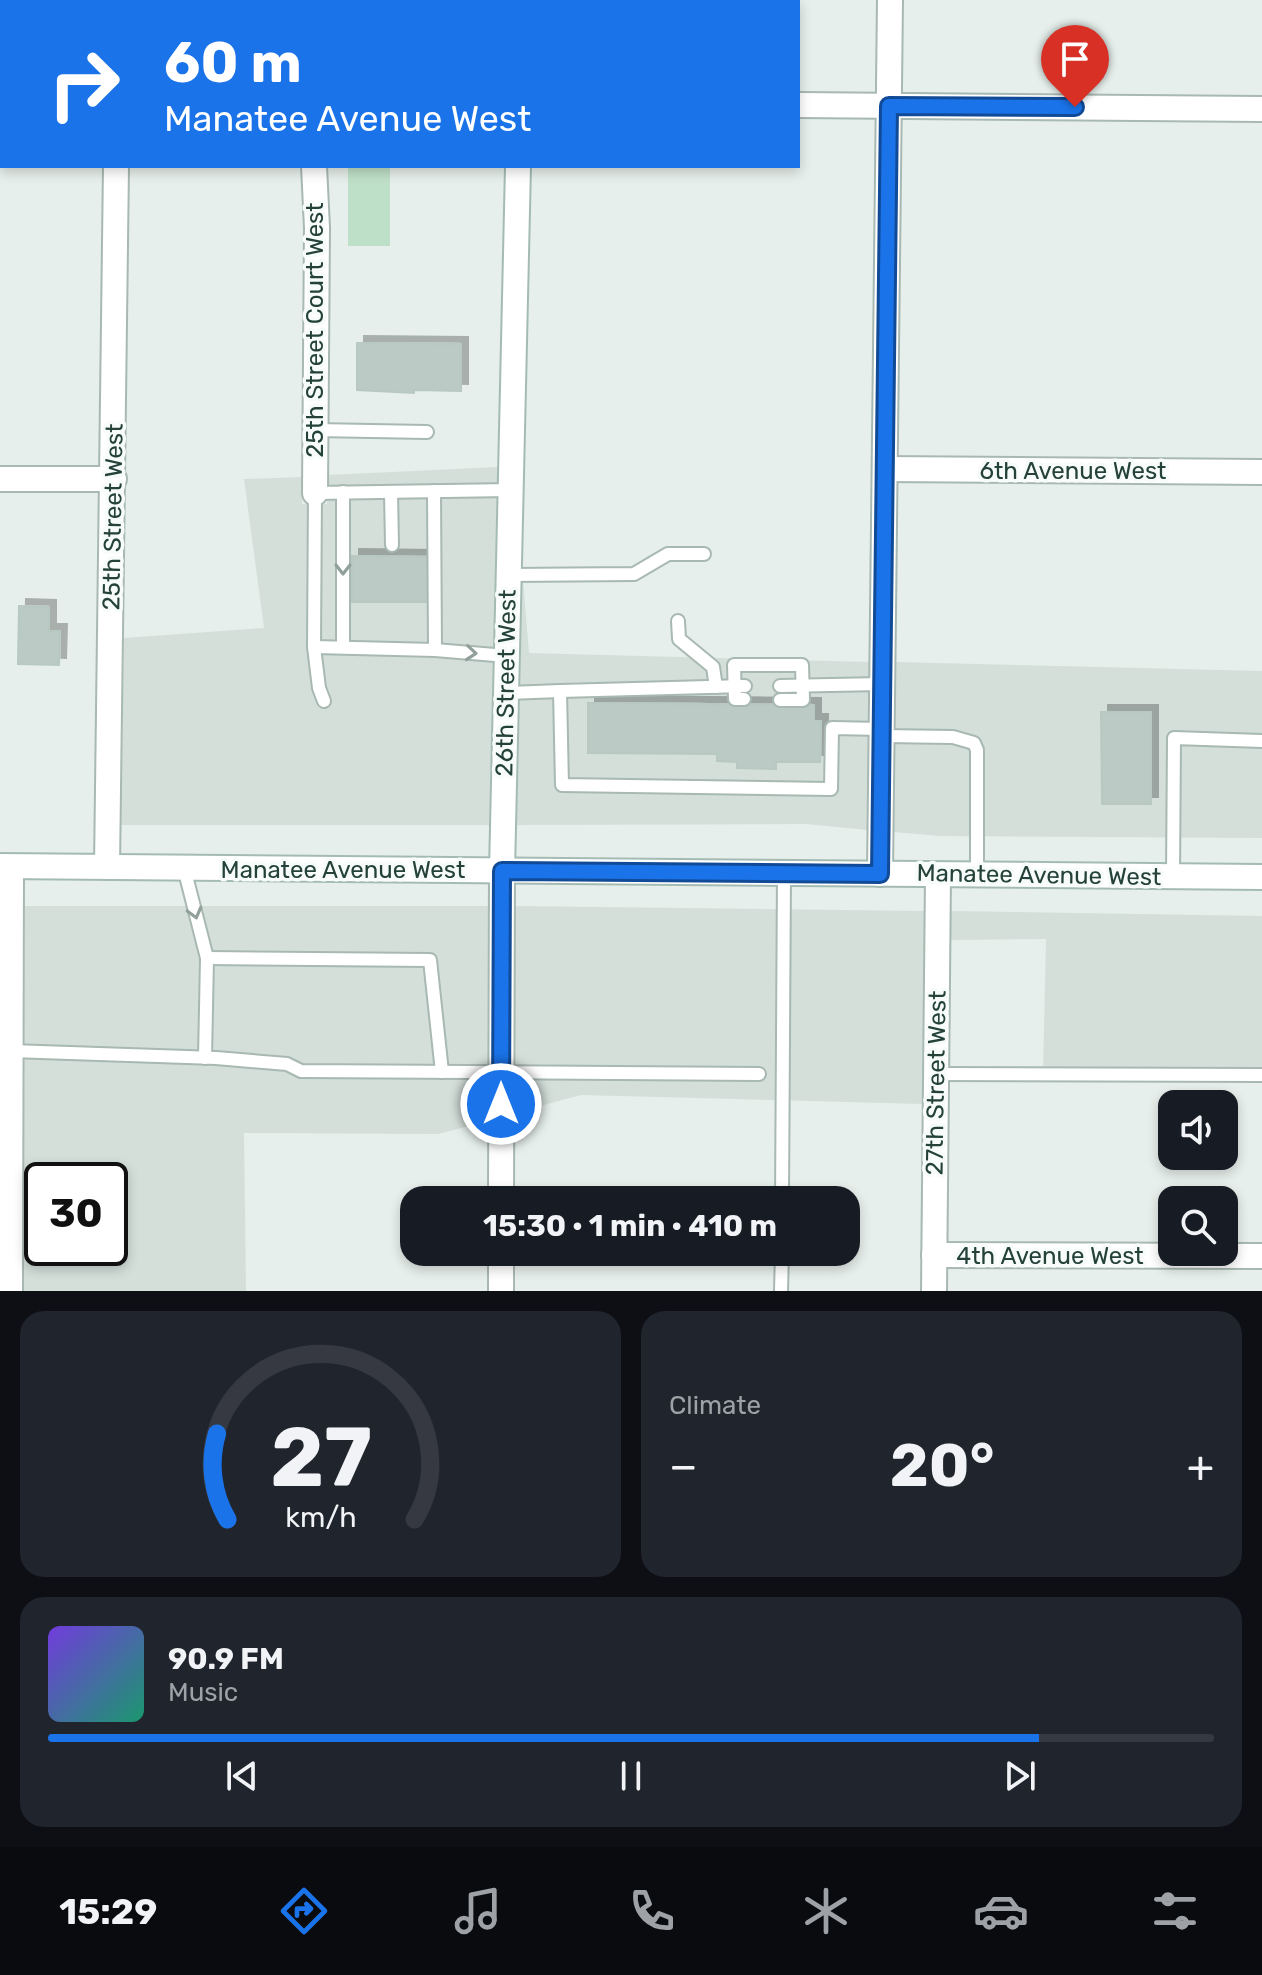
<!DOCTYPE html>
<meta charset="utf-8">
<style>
:root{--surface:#171b24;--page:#20242c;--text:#f1f3f6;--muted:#9ea1a6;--line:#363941;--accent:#1a73e8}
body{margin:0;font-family:Rubik,sans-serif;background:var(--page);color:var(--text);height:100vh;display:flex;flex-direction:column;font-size:30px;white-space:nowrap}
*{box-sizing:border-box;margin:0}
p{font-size:26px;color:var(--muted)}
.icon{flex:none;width:44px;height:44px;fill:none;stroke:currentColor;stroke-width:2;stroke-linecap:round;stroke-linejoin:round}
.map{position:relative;height:1291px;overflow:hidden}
.drawer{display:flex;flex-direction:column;gap:20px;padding:20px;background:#0d0f14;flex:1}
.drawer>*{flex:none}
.top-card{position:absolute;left:0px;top:0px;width:800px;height:168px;box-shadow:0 4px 12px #0003;background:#1a73e8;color:#fff;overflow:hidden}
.tools{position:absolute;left:1158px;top:1090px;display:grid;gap:16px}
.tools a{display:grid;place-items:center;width:80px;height:80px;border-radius:16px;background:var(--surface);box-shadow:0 4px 12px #0003;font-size:40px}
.speed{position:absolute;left:24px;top:1162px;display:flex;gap:16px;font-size:40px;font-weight:700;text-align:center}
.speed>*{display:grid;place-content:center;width:104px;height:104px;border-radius:50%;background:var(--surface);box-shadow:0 4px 12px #0003;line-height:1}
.speed .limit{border:4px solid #111;border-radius:12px;background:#fff;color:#111}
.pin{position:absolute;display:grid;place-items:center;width:68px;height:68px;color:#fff;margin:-82px -34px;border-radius:50% 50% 50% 0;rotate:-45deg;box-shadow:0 0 8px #0007}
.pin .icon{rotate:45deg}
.me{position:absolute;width:88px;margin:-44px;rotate:0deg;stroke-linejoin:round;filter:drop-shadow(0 0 6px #0008)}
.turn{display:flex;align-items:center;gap:28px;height:168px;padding:0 32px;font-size:36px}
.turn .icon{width:104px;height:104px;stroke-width:2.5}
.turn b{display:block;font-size:56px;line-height:68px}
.big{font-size:60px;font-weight:700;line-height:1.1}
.drawer .card{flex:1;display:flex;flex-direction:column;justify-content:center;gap:12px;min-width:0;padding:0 28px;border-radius:24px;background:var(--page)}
.drawer .dial{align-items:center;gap:0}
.dial svg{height:208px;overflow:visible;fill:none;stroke:var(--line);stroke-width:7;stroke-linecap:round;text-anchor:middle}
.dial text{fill:var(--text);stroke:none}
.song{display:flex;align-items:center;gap:24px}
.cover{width:96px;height:96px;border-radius:12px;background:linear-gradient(135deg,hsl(260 70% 55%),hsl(160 70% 35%))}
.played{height:8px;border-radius:4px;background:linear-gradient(90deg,var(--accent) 85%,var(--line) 85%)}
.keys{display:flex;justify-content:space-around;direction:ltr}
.heat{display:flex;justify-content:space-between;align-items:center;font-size:44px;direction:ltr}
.drawer .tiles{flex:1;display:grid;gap:20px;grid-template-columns:1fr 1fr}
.card:last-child{grid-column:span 2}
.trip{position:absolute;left:400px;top:1186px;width:460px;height:80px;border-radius:24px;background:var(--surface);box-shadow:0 4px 12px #0003;font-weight:700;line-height:80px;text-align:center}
.dock{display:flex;height:128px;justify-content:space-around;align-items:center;background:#090b0e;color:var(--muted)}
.dock .icon{width:56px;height:56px}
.dock .on{color:var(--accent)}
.dock b{font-size:36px;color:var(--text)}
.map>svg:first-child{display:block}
</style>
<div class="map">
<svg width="1262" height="1291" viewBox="0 0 1262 1291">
<defs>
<filter id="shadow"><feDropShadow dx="7" dy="-7" stdDeviation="0" flood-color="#0004"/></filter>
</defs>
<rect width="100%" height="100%" fill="#e6efeb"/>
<g fill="#d4dfda" fill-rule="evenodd">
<polygon points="498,467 490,825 121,825 124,638 264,628 244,479 302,477 302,504 327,504 328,475"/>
<polygon points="522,568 529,653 870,662 868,830 806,824 516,825"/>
<polygon points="896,662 1262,671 1262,838 940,836 894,832"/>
<path d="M25,906H489L488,1121L438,1134L244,1133L246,1291H23ZM42,1180H110V1248H42Z"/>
<polygon points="515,906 925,911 922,1104 581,1095 514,1113"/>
<polygon points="951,911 1262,916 1262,1081 1043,1072 1046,939 950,940"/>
</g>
<rect fill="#bfe0c8" x="348" y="166" width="42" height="80"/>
<g fill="#bbcac4" stroke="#b8c9c2" stroke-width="2" filter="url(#shadow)">
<polygon points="357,343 461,344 461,391 414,390 414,393 357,390"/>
<polygon points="352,556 429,557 429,602 352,602"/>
<polygon points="19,606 49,607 49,631 60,631 59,665 18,664"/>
<polygon points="588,703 814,705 814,721 821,721 820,762 776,762 776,769 737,768 737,762 717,761 717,754 588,753"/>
<polygon points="1101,712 1151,712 1151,804 1102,804"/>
</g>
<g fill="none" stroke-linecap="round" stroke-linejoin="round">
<defs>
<g id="lane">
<polyline points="706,2 706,0"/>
<polyline points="315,430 427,432"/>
<polyline points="434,491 435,650"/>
<polyline points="343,492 343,647"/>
<polyline points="391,492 392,545"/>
<polyline points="509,575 634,574 668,554 704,554"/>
<polyline points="678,621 679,639 713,667 716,687"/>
<polyline points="314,647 435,650 507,656"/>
<polyline points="780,686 882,684"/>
<polyline points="560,691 745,686"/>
<polyline points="507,693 560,691 562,785 831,789 832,728 882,729"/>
<polyline points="744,699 735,699 734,665 802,665 803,700 780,700"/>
<polyline points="324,701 319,688 314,647 315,493 510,490"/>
<polyline points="882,736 953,737 974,743 977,750 977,875"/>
<polyline points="184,868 207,958 205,1058"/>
<polyline points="1173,877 1174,738 1262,741"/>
<polyline points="207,958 430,960 442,1072"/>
<polyline points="11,1051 216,1058 287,1064 301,1071 759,1074"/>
<polyline points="936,1074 1262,1075"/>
<polyline points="782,1200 784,873"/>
<polyline points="781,1291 782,1252"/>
</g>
<g id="street">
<polyline points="0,99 2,99"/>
<polyline points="798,105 1262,109"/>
<polyline points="314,166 317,228 315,493"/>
<polyline points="885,469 1262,472"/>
<polyline points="0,479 114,479"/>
<polyline points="107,867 116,166"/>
<polyline points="880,874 890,0"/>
<polyline points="501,1200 502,871"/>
<polyline points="934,1255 1262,1256"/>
<polyline points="10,1291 11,867"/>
<polyline points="501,1291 501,1252"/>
<polyline points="934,1291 938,875"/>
</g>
<g id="secondary">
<polyline points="520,2 520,0"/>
<polyline points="0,866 1262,877"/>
<polyline points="502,871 518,166"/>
</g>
</defs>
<use href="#lane" stroke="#a8b8b2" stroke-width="16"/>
<use href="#street" stroke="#a8b8b2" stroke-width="28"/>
<use href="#secondary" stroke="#a4bbb3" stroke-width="28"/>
<use href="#lane" stroke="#fff" stroke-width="12"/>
<use href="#street" stroke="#fff" stroke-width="24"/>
<use href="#secondary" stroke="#fff" stroke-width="24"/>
</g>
<defs><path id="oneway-chevron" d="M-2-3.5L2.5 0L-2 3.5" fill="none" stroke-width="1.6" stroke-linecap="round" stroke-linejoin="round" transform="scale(2)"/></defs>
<g stroke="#92a09c">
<use href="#oneway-chevron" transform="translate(343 569) rotate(90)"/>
<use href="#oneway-chevron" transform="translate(471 653) rotate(5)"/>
<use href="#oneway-chevron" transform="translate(195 913) rotate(75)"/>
</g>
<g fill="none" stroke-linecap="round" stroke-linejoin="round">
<defs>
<polyline id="route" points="501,1104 502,871 880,874 889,106 1075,107"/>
</defs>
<use href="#route" stroke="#114b97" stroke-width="20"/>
<use href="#route" stroke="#1a73e8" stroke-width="14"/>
</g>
<g text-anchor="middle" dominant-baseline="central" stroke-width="7" stroke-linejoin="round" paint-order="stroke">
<g font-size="24" fill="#24423a" stroke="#f7fbf9">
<text transform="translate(315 330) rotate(-90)">25th Street Court West</text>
<text x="1073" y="471">6th Avenue West</text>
<text transform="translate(113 517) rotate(-89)">25th Street West</text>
<text transform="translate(506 683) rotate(-89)">26th Street West</text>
<text x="343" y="870">Manatee Avenue West</text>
<text transform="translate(1039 875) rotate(1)">Manatee Avenue West</text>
<text transform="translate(936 1083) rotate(-89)">27th Street West</text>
<text x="1050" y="1256">4th Avenue West</text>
</g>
</g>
</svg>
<div class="tools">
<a><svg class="icon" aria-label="sound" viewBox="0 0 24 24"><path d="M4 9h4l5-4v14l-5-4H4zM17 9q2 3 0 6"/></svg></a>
<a><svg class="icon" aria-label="search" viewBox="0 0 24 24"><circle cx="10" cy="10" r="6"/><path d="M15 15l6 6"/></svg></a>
</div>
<div class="speed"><div class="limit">30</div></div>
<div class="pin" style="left:1075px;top:107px;background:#d93025"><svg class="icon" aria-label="arrive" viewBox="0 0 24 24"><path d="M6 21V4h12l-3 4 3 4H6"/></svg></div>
<svg class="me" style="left:501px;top:1104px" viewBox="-20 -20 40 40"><circle r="17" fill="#1a73e8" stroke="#fff" stroke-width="3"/><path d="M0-11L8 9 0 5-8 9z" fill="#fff"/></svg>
<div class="trip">15:30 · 1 min · 410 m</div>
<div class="top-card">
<div class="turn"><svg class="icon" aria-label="right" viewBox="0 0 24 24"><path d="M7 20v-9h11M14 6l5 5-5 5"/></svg><div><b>60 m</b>Manatee Avenue West</div></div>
</div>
</div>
<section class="drawer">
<div class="tiles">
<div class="card dial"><svg viewBox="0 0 100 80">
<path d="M14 69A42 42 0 1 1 86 69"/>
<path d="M14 69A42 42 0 0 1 10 36" stroke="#1a73e8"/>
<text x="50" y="56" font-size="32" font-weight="700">27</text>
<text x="50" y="72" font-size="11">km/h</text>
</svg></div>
<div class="card"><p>Climate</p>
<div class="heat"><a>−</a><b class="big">20°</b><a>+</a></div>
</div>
<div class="card">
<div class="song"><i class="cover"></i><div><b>90.9 FM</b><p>Music</p></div></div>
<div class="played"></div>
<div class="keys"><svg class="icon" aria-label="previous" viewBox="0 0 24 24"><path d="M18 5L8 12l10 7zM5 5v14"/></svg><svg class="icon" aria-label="pause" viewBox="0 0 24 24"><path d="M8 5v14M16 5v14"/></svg><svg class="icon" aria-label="next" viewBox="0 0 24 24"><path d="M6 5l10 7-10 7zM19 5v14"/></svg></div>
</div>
</div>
</section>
<nav class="dock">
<b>15:29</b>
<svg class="icon on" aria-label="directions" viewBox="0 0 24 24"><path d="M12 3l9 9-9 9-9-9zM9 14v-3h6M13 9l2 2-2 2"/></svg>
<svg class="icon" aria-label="music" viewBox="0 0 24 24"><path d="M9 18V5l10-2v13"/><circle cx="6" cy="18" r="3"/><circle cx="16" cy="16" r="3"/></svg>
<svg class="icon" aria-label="phone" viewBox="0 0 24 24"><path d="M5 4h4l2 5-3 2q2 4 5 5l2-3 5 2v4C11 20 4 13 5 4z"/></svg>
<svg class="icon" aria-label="climate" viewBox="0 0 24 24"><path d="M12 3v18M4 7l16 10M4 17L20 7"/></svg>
<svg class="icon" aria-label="car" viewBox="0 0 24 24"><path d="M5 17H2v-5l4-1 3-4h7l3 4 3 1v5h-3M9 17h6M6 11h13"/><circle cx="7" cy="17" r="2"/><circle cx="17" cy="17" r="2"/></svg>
<svg class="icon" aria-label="filters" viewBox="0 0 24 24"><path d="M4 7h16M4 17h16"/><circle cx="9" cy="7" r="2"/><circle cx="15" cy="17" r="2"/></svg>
</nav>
